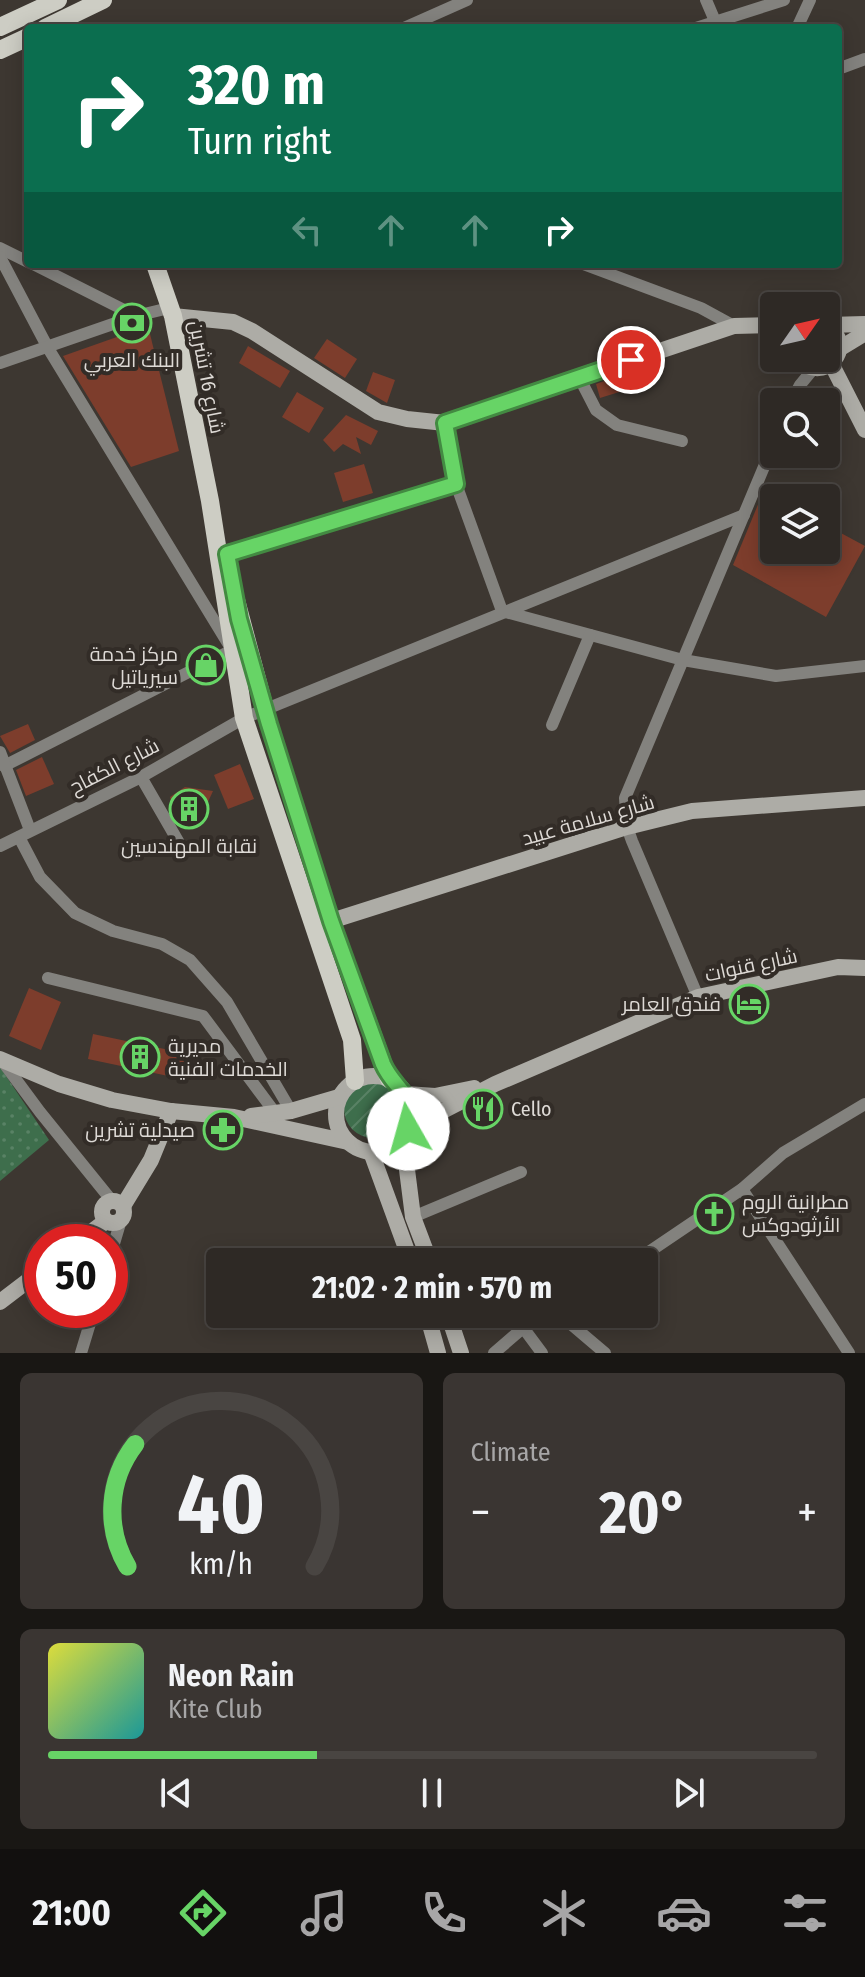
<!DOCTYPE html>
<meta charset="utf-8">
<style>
:root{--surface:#2e2925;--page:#3a3532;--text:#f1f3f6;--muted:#a7a6a7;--line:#494542;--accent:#67d466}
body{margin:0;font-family:"Fira Sans Condensed",Cairo,sans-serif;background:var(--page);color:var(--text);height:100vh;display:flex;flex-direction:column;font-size:30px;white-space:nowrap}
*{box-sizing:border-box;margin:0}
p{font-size:26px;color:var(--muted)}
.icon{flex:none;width:44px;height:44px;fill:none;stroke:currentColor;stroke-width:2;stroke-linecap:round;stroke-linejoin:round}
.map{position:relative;height:1353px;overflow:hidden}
.panel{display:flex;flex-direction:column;gap:20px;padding:20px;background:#191714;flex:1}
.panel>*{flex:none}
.hud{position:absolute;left:24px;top:24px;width:818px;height:244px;border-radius:8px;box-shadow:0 4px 20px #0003,0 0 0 2px var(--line);background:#0b6e4f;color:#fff;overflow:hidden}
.needle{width:52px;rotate:56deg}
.tools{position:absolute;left:760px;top:292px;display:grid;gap:16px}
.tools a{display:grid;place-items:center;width:80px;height:80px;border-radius:8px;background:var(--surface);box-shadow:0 4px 20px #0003,0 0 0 2px var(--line);font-size:40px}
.speed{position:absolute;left:24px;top:1224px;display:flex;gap:16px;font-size:40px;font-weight:700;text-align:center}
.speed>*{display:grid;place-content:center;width:104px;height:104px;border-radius:50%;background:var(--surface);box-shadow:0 4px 20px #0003,0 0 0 2px var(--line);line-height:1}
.speed .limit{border:12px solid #d22;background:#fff;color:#111}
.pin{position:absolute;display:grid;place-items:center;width:68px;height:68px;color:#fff;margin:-34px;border:4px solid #fff;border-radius:50%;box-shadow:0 2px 8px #0007}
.me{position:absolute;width:88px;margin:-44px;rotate:353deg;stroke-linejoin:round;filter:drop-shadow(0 0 6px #0008)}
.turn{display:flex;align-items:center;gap:28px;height:168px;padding:0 32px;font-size:36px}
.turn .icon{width:104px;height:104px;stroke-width:2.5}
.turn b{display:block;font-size:56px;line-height:68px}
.lanes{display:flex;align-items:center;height:76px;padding:0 32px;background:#0003;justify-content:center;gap:40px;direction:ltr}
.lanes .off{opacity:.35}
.big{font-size:60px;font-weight:700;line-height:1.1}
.panel .tile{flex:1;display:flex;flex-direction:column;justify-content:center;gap:12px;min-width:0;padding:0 28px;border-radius:12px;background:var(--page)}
.panel .dial{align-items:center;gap:0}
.dial svg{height:208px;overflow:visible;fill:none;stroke:var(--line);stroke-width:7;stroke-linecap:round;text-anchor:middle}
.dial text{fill:var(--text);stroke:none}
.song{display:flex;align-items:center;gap:24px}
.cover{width:96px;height:96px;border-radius:12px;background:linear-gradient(135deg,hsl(60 70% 55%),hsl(180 70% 35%))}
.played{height:8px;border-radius:4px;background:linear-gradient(90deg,var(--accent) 35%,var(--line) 35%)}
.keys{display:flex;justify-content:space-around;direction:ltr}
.heat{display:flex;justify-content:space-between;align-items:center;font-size:44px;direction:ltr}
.panel .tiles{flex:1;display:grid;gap:20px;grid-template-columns:1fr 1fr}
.tile:last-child{grid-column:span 2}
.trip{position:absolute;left:206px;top:1248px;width:452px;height:80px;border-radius:8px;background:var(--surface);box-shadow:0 4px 20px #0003,0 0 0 2px var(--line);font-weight:700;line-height:80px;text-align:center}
.tabs{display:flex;height:128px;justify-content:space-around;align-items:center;background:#12100f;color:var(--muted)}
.tabs .icon{width:56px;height:56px}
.tabs .on{color:var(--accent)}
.tabs b{font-size:36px;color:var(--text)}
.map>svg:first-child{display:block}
</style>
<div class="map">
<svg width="865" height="1353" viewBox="0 0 865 1353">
<defs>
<pattern id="park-dots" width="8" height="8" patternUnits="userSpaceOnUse" patternTransform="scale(2)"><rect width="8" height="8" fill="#3e6e4c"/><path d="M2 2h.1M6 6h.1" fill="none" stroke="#598265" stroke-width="1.8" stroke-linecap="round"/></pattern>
<pattern id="garden-furrows" width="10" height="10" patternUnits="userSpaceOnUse" patternTransform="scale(2)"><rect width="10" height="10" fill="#3e6e4c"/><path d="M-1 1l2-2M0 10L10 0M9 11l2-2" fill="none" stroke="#598265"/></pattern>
</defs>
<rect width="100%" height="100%" fill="#3d3731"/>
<polygon fill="url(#park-dots)" points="0,1067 49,1140 0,1181"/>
<circle fill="url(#garden-furrows)" cx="373" cy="1109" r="29"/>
<g fill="#7d3d2c">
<polygon points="148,326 179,451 131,467 63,356"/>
<polygon points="327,339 357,359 345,378 314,358"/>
<polygon points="248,346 290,371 280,388 239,363"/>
<polygon points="373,372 395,380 387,403 366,391"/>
<polygon points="627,373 632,388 600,398 596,384"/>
<polygon points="297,392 324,408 309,433 282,417"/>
<polygon points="346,415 378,431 371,445 356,437 361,454 343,444 334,452 323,440"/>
<polygon points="364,464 373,493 343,502 334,473"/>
<polygon points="764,490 774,496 774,550 826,550 826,525 865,546 826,617 733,565"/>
<polygon points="28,724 35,740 10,753 0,736"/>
<polygon points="42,757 54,784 26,796 16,770"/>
<polygon points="240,764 254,799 228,809 214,775"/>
<polygon points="185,787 213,791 202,815 191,823 175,818 170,797"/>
<polygon points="29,988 61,1002 41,1050 9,1036"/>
<polygon points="93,1034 193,1055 187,1080 88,1059"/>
</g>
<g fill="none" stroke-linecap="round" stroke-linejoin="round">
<g stroke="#83827e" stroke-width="12">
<polyline points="706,0 715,21"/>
<polyline points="404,28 467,0"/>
<polyline points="696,28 784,0"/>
<polyline points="797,28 810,0"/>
<polyline points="838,69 865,59"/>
<polyline points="0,248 28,262"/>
<polyline points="0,257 48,348 232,650 4,766"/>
<polyline points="33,264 136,316"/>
<polyline points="583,264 701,308 734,326"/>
<polyline points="0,363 136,316 169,308"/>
<polyline points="579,377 596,410 617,425 682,441"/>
<polyline points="791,402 800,385 814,368"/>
<polyline points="445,423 456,484 502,611 683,660 776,676 865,666"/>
<polyline points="227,554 456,484"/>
<polyline points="552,725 590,635"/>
<polyline points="0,752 30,830"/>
<polyline points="141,777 182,848"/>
<polyline points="19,837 40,877 75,913 113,931 162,944 190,960 227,1002 291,1111"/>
<polyline points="0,846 141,777 244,718 744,515"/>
<polyline points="48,978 203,1016 276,1114"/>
<polyline points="698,997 632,841 627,827 625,798 774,443"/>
<polyline points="3,1062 40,1112 112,1201"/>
<polyline points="742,1189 849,1353"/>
<polyline points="413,1217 521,1172"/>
<polyline points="110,1257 121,1220"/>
<polyline points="634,1262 742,1189 783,1153 865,1104"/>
<polyline points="513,1314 542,1353"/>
<polyline points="521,1314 535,1320 549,1314"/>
<polyline points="559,1314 605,1353"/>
<polyline points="81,1353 94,1310"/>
<polyline points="494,1353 523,1328"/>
</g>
<g stroke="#adaca6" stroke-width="16">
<polyline points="173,316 233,322 252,331 378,412 407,419 445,423 734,326 774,325"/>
<polyline points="828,325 865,324"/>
<polyline points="839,349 865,333"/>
<path d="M797,358C823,387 859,347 826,324"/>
<polyline points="831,363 865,430"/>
<polyline points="331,921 627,827 692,811 865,798"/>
<polyline points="0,1059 59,1084 112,1100 171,1111 234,1117 348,1142"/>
<circle cx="374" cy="1114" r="38"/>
<polyline points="406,1094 435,1096 474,1088"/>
<polyline points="251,1116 291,1111 339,1097"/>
<polyline points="408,1129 495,1084 698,997 838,967 865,968"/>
<polyline points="403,1138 413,1217 430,1262"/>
<polyline points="371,1152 411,1262"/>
<circle cx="113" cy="1212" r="11"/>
<polyline points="123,1206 151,1160 171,1111"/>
<polyline points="78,1242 106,1221"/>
<polyline points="0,1302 42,1270"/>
<polyline points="427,1314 438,1353"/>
<polyline points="448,1314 461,1353"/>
</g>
<g stroke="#cdcdc4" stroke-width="18">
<polyline points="0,27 58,0"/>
<polyline points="45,28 103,0"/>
<polyline points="0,50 28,37"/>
<polyline points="155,264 173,316 210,501 244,718 352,1040 355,1081"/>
<polyline points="236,600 269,724 331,921 389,1079"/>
</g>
</g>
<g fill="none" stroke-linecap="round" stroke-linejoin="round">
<defs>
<path id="route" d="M408,1129C419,1095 394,1090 383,1064L331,921L269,724L239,619L227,554L456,484L445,423L631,360"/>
</defs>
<use href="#route" stroke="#438a42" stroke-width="20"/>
<use href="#route" stroke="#67d466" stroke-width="14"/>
</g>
<defs>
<symbol id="bank-ring" viewBox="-11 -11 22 22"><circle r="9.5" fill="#322c27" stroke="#67d466" stroke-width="1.5"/><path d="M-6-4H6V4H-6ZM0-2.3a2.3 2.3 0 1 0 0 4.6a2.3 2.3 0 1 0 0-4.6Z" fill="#67d466"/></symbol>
<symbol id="shop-ring" viewBox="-11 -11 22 22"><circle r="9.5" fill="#322c27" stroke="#67d466" stroke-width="1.5"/><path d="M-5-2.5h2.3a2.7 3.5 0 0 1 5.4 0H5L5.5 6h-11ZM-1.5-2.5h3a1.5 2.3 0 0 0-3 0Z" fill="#67d466"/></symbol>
<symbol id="building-ring" viewBox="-11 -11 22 22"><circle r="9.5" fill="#322c27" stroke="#67d466" stroke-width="1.5"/><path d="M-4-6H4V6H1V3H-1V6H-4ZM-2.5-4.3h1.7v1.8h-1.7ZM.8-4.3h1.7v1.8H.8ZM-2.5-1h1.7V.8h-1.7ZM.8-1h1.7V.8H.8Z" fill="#67d466"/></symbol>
<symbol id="hotel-ring" viewBox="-11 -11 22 22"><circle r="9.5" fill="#322c27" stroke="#67d466" stroke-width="1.5"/><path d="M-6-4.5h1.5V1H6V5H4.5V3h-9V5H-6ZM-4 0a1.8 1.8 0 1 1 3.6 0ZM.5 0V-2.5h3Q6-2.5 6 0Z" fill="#67d466"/></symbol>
<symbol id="restaurant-ring" viewBox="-11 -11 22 22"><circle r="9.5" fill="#322c27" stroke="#67d466" stroke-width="1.5"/><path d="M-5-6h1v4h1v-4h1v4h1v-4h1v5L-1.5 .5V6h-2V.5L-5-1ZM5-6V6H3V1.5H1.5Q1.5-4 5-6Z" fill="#67d466"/></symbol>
<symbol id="pharmacy-ring" viewBox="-11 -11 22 22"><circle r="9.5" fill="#322c27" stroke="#67d466" stroke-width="1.5"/><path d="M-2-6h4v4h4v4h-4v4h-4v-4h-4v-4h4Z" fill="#67d466"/></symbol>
<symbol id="church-ring" viewBox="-11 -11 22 22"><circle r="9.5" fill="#322c27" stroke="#67d466" stroke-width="1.5"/><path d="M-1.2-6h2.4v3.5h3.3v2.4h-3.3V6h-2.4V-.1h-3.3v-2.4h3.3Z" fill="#67d466"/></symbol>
</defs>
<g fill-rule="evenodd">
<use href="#bank-ring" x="110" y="301" width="44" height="44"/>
<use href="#shop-ring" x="184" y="643" width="44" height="44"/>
<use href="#building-ring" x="167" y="787" width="44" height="44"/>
<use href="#hotel-ring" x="727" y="982" width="44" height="44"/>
<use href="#building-ring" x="118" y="1035" width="44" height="44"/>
<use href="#restaurant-ring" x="461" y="1087" width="44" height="44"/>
<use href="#pharmacy-ring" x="201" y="1108" width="44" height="44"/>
<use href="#church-ring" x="692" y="1192" width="44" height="44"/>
</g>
<g text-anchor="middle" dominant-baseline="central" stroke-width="8" stroke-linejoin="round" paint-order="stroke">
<g font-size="20" fill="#dedad6" stroke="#322c27" text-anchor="end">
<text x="132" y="360" text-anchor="middle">البنك العربي</text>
<text x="178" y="654">مركز خدمة<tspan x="178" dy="23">سيرياتيل</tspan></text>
<text x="189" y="846" text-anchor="middle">نقابة المهندسين</text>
<text x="721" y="1004">فندق العامر</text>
<text x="168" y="1046" text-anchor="start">مديرية<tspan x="168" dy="23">الخدمات الفنية</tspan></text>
<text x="511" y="1109" text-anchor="start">Cello</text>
<text x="195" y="1130">صيدلية تشرين</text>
<text x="742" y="1202" text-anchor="start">مطرانية الروم<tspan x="742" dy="23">الأرثودوكس</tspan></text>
</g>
<g font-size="20" fill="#dedad6" stroke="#322c27">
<text transform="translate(207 377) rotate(79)">شارع 16 تشرين</text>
<text transform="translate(114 766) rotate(-27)">شارع الكفاح</text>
<text transform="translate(588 820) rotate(-16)">شارع سلامة عبيد</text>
<text transform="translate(751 965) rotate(-12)">شارع قنوات</text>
</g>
</g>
</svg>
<div class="tools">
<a><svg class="needle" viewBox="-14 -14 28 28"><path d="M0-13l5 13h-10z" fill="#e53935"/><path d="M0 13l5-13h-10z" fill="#a7a6a7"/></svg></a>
<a><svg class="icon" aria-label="search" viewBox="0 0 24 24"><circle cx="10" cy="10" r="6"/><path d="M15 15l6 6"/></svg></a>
<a><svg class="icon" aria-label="layers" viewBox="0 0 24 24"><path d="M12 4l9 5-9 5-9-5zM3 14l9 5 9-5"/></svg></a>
</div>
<div class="speed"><div class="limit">50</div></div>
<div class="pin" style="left:631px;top:360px;background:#d93025"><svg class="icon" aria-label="arrive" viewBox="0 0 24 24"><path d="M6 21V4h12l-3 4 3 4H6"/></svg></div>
<svg class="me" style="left:408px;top:1129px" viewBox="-20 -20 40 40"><circle r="19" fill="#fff"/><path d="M0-13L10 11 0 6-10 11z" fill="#67d466"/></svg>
<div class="trip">21:02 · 2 min · 570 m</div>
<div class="hud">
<div class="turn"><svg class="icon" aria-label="right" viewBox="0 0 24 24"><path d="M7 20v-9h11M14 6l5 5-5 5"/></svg><div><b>320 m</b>Turn right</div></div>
<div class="lanes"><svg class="icon off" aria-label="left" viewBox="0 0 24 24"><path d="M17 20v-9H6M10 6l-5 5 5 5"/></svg><svg class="icon off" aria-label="ahead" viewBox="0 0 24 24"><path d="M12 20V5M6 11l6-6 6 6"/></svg><svg class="icon off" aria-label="ahead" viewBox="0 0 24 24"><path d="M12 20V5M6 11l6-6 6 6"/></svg><svg class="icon" aria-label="right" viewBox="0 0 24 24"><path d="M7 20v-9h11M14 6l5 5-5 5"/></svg></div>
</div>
</div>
<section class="panel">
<div class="tiles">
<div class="tile dial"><svg viewBox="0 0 100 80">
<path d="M14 69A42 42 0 1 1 86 69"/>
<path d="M14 69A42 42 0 0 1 17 22" stroke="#67d466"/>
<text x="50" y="56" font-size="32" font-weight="700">40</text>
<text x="50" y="72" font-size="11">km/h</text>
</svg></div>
<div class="tile"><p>Climate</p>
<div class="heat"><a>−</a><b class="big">20°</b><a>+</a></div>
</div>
<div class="tile">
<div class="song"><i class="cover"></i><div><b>Neon Rain</b><p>Kite Club</p></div></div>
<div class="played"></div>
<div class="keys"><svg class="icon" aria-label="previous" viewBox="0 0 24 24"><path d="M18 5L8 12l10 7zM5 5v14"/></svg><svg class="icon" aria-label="pause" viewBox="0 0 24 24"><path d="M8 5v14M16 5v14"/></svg><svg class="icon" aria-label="next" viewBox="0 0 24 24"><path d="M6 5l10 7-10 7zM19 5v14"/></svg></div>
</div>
</div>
</section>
<nav class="tabs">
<b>21:00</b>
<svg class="icon on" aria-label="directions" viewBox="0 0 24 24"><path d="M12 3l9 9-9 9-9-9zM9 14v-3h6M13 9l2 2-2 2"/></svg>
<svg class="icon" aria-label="music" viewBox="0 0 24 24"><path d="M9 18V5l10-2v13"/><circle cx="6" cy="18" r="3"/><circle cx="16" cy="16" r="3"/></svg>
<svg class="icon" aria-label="phone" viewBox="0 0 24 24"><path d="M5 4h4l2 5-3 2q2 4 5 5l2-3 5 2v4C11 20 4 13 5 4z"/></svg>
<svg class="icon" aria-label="climate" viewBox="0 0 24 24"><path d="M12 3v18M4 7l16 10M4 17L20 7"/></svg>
<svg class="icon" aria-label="car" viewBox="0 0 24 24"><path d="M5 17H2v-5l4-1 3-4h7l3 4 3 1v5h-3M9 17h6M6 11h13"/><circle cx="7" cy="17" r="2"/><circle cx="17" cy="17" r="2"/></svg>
<svg class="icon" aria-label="filters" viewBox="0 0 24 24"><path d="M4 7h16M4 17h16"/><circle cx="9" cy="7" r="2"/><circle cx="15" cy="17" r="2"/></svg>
</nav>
